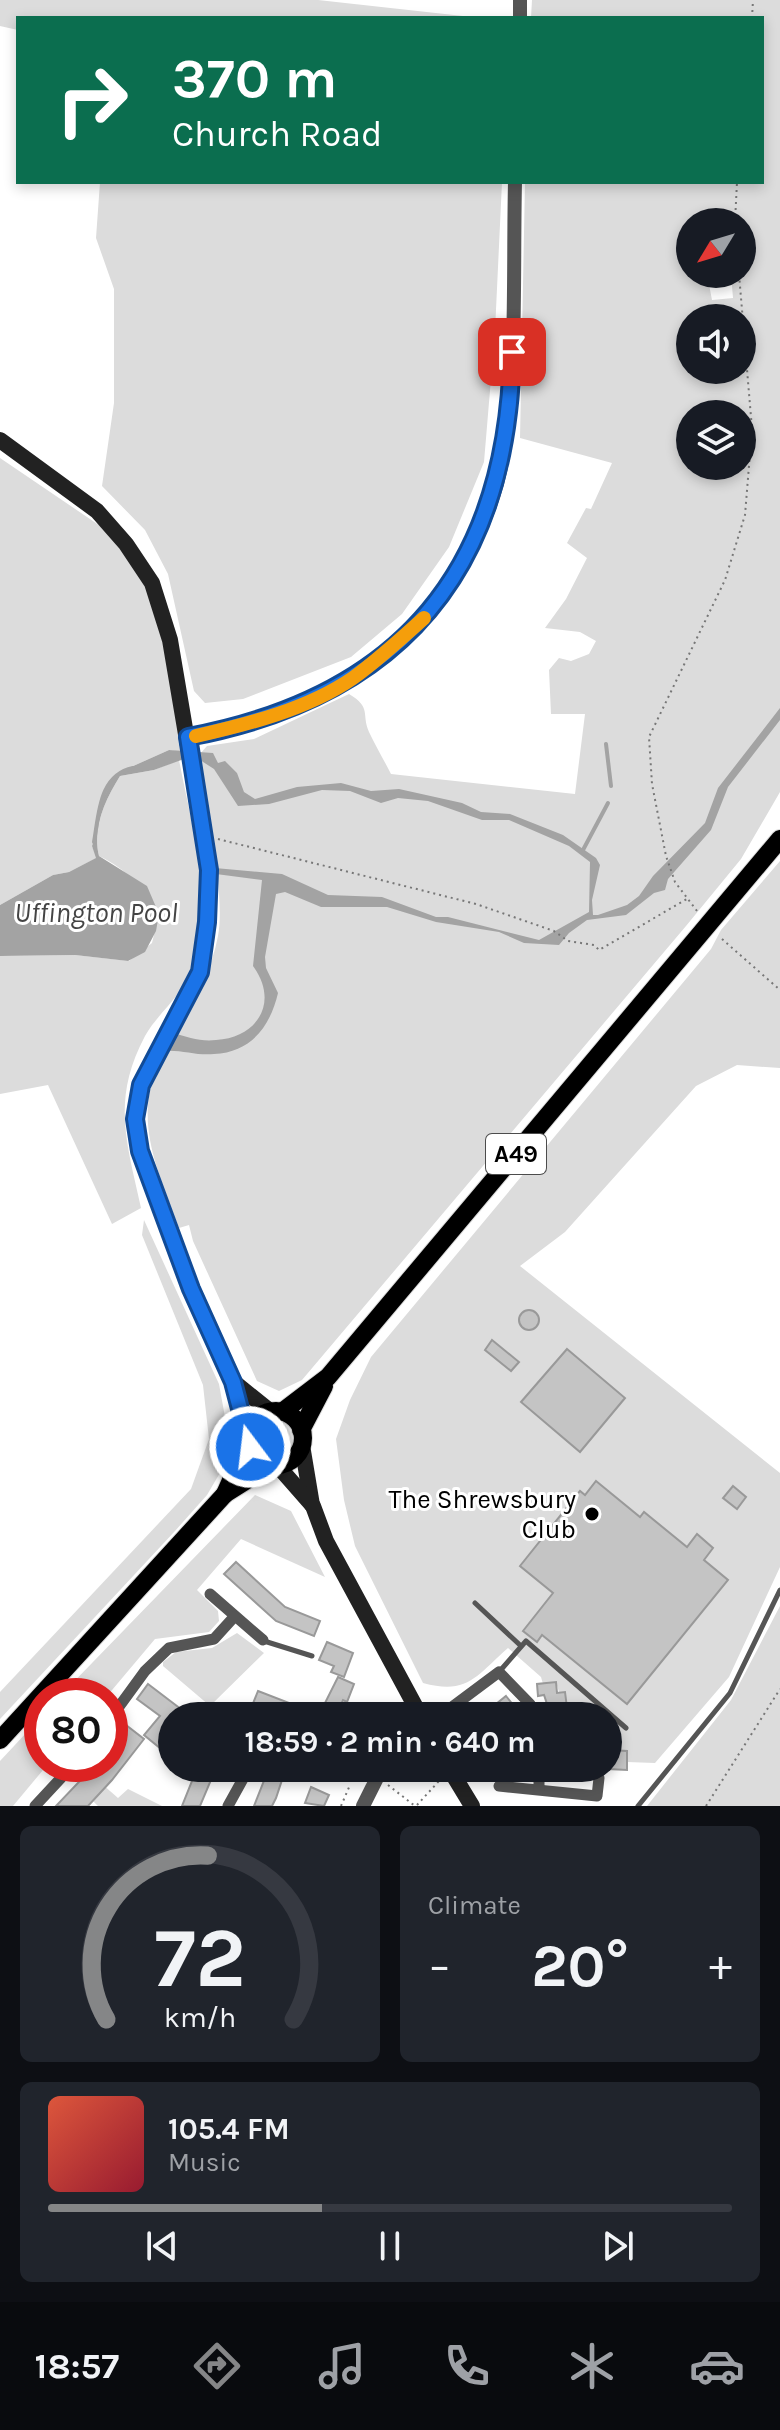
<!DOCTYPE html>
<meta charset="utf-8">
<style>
:root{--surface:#171b24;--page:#20242c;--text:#f1f3f6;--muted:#9ea1a6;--line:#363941;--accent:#858687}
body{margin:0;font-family:Karla,sans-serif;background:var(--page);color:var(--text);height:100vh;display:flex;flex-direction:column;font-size:30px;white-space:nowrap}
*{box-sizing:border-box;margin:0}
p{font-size:26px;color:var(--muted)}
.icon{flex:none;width:44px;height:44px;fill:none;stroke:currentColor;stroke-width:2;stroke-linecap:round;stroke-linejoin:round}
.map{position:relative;height:1806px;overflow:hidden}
.drawer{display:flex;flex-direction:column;gap:20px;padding:20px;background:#0d0f14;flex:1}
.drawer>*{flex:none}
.guide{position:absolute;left:16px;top:16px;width:748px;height:168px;border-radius:0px;box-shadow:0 4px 12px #0003;background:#0b6e4f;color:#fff;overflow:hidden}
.needle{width:52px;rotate:232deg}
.tools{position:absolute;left:676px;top:208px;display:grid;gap:16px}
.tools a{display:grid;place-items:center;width:80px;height:80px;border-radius:50%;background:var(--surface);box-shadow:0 4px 12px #0003;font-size:40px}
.speed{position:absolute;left:24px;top:1678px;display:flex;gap:16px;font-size:40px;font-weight:700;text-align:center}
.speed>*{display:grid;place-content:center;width:104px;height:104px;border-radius:50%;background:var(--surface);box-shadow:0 4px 12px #0003;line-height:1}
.speed .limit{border:12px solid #d22;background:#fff;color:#111}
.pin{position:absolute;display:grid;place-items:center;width:68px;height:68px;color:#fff;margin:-34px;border-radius:16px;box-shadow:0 4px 12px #0006}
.me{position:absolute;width:88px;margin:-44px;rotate:345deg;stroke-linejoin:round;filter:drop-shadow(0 0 6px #0008)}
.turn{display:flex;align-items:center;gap:28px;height:168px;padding:0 24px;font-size:36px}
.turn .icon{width:104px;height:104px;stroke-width:2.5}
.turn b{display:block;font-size:56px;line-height:68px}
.big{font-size:60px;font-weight:700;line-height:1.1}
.drawer .card{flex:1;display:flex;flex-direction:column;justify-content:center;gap:12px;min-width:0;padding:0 28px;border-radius:12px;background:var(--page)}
.drawer .dial{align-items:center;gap:0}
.dial svg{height:208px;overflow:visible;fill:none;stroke:var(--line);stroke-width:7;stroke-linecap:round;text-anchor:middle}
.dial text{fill:var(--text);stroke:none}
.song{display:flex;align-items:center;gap:24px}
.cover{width:96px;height:96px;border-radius:12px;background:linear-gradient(135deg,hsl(10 70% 55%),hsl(350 70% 35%))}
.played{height:8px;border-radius:4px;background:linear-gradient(90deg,var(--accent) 40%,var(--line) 40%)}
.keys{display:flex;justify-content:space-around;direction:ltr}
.heat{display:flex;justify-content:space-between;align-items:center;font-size:44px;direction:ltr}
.drawer .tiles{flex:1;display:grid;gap:20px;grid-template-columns:1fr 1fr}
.card:last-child{grid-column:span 2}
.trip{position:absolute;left:158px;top:1702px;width:464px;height:80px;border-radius:40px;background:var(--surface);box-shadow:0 4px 12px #0003;font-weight:700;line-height:80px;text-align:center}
.dock{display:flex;height:128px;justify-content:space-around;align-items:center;background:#090b0e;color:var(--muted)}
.dock .icon{width:56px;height:56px}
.dock .active{color:var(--accent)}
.dock b{font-size:36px;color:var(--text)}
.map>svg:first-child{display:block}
</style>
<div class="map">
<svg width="780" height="1806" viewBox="0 0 780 1806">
<rect width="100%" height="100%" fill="#fff"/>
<g fill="#dcdcdc" fill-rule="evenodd">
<polygon points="0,0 318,0 481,18 18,18 18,30 0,26"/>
<path d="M532,0H780V792L741,859L686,926L302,1380L279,1391L257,1381L193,1241L189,1225L179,1228C150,1150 128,1109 175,1030C194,999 211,973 218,936C226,894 205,801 200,754L207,746L254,739L349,694C372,708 361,713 369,732C376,747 384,760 391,774L575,794L585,714H551L549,670L559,658L571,661L589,654L596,641L580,632L545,628L566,599L587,558L567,543L586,508L591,509L612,463L520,438L525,182H762V18H531ZM690,222H742V274H731L733,298L712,300L707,274H690ZM690,318H742V370H690ZM690,414H742V466H690Z"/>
<polygon points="100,182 502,182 495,331 484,462 449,547 402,614 351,657 243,699 205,703 194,691 168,574 145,530 102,486 114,403 114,289 96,238"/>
<polygon points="0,458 115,536 159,609 182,752 169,750 122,771 97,812 98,828 92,846 97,858 69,872 53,875 0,905"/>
<path d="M179,760C192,827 215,904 191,971C183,995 157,1014 145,1036C111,1100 127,1143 141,1208L112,1224L48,1085L0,1094V956L75,955L129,961L152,943L159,914C143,888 127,869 99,856C92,828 105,800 120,776L154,770Z"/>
<path d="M780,861V1068L737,1065L696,1086L565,1232L520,1266L780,1473V1567L729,1677L655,1763L627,1762V1751L608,1750V1716H571L570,1708L564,1709L556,1682L543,1684L541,1677L508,1648C476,1676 468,1695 423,1683L355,1546L344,1500L336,1439L350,1400L371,1357L711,949L721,930Z"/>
<polygon points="144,1220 219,1384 229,1439 224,1466 207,1495 175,1531 0,1719 0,1692 191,1489 209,1439 203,1385 142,1235"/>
<polygon points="255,1495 291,1511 325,1577 241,1539 197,1590 218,1611 219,1621 209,1632 155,1639 107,1696 60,1696"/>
<polygon points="780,1606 780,1806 647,1806 731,1700"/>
<polygon points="237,1633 264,1653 210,1706 163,1666 163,1662 176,1652 212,1648"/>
<polygon points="42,1716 42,1764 48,1764 13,1806 0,1806 0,1761"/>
<polygon points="102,1784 118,1798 128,1789 162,1806 98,1806 89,1797 95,1799"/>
</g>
<path fill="#a3a3a3" d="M780,708V720L728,787L711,830L668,879L665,890L654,893L626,915L587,920L569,933L559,945L524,943L499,932L436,922L387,907H321L285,892L276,894L265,957L266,968L278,993C270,1027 251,1052 214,1054C197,1056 180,1049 163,1051L173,1033C187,1037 201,1042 216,1040C259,1037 279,1001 253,966L262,880L216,874L215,868L282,874L328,895L382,897L436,917H448L539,940L589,912L590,862L569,846L509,820H482L428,801L398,798L381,803L350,791L322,790L269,804L238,806L214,769L200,760L184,759L154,770L120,776C105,800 92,828 99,856L147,886L159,914L156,931L145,952L128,961L75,955L0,956V905L53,875L69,872L96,858L92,846L98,828L97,812L112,780L122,771L169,750L213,753L218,763L225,761L237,773L244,792L255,799L297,787L341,783L371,791L399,789L462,803L481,812L510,814L563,835L596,858L600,865L592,900L593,915H598L627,905L639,896L653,876L705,823L718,788Z"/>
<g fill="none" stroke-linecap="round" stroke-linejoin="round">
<g stroke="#a3a3a3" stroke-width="4">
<polyline points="606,744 611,786"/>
<path d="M94,842C99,814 99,775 133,768"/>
<polyline points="583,850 608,803"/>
</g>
</g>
<g fill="#c4c4c4" stroke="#999" stroke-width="2">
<circle cx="529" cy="1320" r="10"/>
<polygon points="492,1340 519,1362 511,1371 485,1350"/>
<polygon points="567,1349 625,1398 580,1452 521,1402"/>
<polygon points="596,1481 640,1517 644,1512 687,1547 697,1534 713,1548 704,1560 728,1580 627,1704 542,1635 537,1642 523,1631 553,1593 520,1566 580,1491 585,1495"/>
<polygon points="733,1486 746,1497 737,1509 723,1498"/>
<polygon points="236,1562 285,1607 320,1621 314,1636 276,1621 224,1574"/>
<polygon points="327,1642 353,1653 344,1677 331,1672 334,1666 319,1660"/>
<polygon points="338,1677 354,1684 347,1702 343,1700 336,1716 332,1716 321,1711"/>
<polygon points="556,1682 557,1693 565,1692 568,1716 551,1716 544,1695 538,1696 537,1684"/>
<polygon points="148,1684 190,1716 172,1716 172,1758 144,1735 160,1716 137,1699"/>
<polygon points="258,1691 297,1706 293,1716 277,1716 252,1706"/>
<polygon points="506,1696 522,1716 496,1716 490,1709"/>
<polygon points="126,1725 144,1739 112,1780 88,1806 56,1806 96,1764 110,1764 110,1751"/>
<polygon points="608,1750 627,1751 627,1770 608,1769"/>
<polygon points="203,1768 216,1768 200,1806 182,1806 194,1776 199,1778"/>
<polygon points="269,1768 284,1774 276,1798 272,1806 254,1806"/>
<polygon points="311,1787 329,1795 324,1806 305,1803"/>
</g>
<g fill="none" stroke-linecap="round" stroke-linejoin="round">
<defs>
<g id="trunk">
<circle cx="276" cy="1438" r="27"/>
<polyline points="282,1412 328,1377 780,839"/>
<polyline points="301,1430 324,1386"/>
<polyline points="225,1494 249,1440"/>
<polyline points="0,1740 225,1494 271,1465"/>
</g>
</defs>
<use href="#trunk" stroke="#dbdbdb" stroke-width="20"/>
<g stroke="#777" stroke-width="2" stroke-dasharray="2 4" stroke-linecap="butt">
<polyline points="752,18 753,0"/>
<polyline points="735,222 737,182"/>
<polyline points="218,839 476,904 554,931 568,941 594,945 599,950 687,899"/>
<polyline points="697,911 675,882 666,856 652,784 649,737 725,580 745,515 752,429 739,274"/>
<polyline points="722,939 780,990"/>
<polyline points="388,1785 415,1806"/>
<polyline points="417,1805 439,1781"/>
<polyline points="341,1806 350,1785"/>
<polyline points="706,1806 780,1689"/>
</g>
<g stroke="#555" stroke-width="5">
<polyline points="475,1603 521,1646"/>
<polyline points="264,1641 312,1656"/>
<polyline points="499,1672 526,1641 626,1728"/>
<polyline points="638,1806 730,1693 780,1590"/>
</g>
<g stroke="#555" stroke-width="11">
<polyline points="210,1594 263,1640"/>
<polyline points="440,1716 499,1672 530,1704 536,1716"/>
<polyline points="110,1719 145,1671 169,1648 214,1639 234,1617"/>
<polyline points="323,1768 341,1774 352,1768"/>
<polyline points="499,1786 597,1796 599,1778"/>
<polyline points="539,1789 539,1768"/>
<polyline points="35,1806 74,1764"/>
<polyline points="228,1806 249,1768"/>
</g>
<g stroke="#555" stroke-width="14">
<polyline points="520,18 520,0"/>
<path d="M188,737C244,726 299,709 348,681C431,633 492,538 505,444C517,358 513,269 515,182"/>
<polyline points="363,1806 382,1768"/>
</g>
<g stroke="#222" stroke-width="16">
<polyline points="0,440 97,511 126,544 152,583 170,640 209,870 207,922 200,972 141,1085 135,1119 140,1151 191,1289 233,1382 249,1433"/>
<polyline points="235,1383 271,1412"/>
<polyline points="302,1445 312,1505"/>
<polyline points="277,1465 313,1506 326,1541 420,1715"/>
<polyline points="449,1768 472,1806"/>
</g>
<use href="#trunk" stroke="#000" stroke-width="18"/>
</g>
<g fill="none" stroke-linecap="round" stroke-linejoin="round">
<defs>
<path id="route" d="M250,1447L233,1382L191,1289L140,1151L135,1119L141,1085L200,972L207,922L209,870L188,737C402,697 508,569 512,352"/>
</defs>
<use href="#route" stroke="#114b97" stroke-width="20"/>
<use href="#route" stroke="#1a73e8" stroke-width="14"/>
<path stroke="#f59e0b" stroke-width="14" d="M196,736C249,724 308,709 353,678C378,660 401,639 424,618"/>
</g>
<circle fill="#000" stroke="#fff" stroke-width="3" cx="592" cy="1514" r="8"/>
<g text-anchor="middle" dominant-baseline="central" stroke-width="6" stroke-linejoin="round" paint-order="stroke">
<rect fill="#fff" stroke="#4c4c4c" stroke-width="2" x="486" y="1134" width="60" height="40" rx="6"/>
<g font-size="24" font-weight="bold" fill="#000">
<text x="516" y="1154">A49</text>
</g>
<g font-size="26" fill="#000" stroke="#fff" text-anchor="end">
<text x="576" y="1499">The Shrewsbury<tspan x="576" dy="30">Club</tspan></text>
</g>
<g font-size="28" font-style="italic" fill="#444" stroke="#fff">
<text x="96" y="912">Uffington Pool</text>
</g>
</g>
</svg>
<div class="tools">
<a><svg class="needle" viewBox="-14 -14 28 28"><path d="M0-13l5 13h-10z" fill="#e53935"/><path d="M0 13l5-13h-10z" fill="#9ea1a6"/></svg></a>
<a><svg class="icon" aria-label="sound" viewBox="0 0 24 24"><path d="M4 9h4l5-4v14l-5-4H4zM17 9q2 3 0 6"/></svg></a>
<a><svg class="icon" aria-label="layers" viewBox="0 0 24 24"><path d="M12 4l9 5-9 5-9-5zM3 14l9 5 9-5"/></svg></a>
</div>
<div class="speed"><div class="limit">80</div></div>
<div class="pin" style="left:512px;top:352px;background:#d93025"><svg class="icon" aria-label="arrive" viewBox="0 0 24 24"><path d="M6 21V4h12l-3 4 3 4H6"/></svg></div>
<svg class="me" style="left:250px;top:1447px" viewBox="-20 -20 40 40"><circle r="17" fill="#1a73e8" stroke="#fff" stroke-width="3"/><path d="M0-11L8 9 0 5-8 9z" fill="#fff"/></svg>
<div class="trip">18:59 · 2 min · 640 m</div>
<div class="guide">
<div class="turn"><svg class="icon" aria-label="right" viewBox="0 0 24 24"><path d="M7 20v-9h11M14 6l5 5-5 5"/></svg><div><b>370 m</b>Church Road</div></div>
</div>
</div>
<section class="drawer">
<div class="tiles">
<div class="card dial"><svg viewBox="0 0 100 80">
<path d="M14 69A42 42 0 1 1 86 69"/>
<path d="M14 69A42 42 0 0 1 53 6" stroke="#858687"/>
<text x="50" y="56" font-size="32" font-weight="700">72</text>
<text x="50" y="72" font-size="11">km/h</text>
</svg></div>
<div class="card"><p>Climate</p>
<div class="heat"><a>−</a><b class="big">20°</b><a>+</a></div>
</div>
<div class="card">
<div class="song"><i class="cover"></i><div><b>105.4 FM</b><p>Music</p></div></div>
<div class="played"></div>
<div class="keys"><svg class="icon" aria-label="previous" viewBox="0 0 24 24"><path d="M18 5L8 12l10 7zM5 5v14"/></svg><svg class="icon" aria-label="pause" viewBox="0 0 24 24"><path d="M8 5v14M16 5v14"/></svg><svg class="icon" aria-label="next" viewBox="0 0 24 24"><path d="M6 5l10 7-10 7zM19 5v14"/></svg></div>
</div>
</div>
</section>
<nav class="dock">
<b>18:57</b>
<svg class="icon active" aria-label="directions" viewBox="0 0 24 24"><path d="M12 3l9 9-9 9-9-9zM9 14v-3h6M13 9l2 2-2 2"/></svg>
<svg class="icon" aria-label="music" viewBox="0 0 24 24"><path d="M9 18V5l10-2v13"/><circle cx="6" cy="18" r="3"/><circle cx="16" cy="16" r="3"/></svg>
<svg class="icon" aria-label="phone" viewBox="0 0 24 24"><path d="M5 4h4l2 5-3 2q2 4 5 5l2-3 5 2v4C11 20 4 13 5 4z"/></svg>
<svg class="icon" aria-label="climate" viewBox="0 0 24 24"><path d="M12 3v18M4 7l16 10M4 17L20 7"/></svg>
<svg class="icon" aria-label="car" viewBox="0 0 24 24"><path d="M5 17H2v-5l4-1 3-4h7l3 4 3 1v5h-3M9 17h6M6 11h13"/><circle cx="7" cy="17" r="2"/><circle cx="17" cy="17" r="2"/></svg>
</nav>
